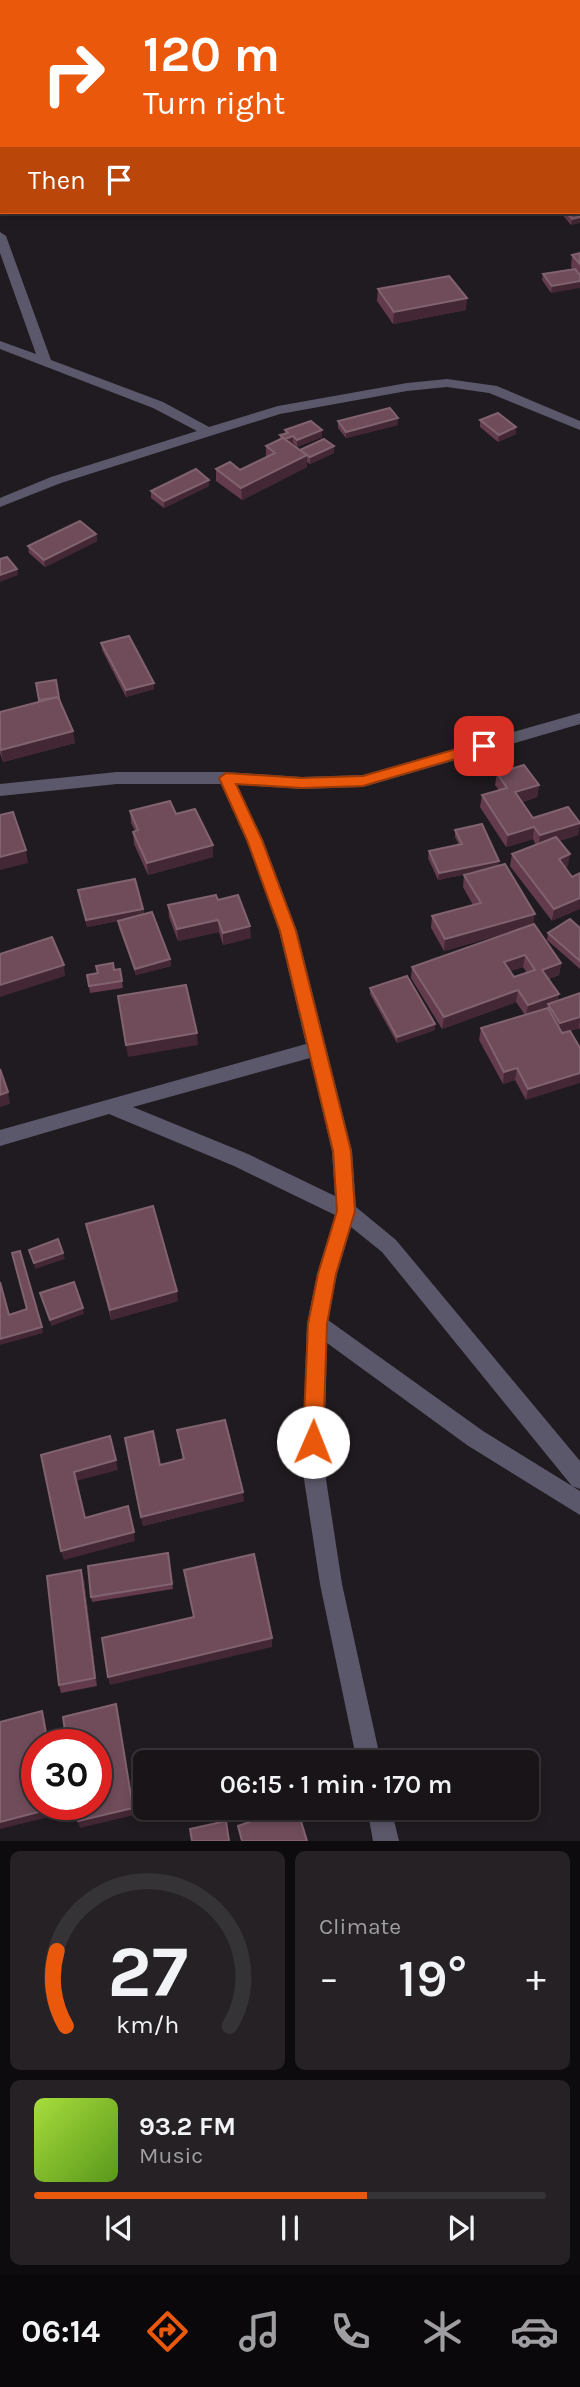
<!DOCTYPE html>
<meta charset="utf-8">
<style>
:root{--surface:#181418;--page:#252125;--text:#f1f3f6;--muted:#9f9ea2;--line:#363337;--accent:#ea580c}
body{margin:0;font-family:Karla,sans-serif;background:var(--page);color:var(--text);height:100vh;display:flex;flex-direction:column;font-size:26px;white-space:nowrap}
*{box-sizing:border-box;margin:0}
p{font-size:23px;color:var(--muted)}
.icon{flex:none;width:38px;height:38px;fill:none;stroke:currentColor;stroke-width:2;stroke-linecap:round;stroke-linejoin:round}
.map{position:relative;height:1841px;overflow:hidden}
.sheet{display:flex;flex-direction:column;gap:10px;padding:10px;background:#0d0b0d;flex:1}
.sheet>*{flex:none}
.guide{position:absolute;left:0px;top:0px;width:581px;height:214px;box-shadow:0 4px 10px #0003,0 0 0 2px var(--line);background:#ea580c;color:#fff;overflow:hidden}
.speed{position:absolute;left:21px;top:1729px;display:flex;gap:14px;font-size:35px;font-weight:700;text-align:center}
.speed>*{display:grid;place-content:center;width:91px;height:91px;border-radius:50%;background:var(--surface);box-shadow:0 4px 10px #0003,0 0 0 2px var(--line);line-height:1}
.speed .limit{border:10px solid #d22;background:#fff;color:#111}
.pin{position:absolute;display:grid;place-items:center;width:60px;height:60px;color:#fff;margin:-30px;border-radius:14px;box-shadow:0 4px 10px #0006}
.me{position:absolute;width:77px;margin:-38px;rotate:1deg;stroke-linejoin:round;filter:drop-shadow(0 0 5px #0008)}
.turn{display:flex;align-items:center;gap:24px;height:147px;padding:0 28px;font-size:32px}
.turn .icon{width:91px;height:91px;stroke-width:2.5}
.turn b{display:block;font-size:49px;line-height:60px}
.then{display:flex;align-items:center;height:66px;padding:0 28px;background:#0003;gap:14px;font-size:26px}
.big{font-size:52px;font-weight:600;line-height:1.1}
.sheet .widget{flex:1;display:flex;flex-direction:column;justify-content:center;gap:10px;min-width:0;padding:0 24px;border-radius:10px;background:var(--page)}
.sheet .dial{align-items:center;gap:0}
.dial svg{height:182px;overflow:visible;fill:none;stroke:var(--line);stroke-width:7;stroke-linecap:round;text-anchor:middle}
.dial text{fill:var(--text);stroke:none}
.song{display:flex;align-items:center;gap:21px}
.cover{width:84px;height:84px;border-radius:10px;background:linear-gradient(135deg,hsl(80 70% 55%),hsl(90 70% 35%))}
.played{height:7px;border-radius:4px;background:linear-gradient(90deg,var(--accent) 65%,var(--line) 65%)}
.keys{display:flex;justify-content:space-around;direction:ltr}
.heat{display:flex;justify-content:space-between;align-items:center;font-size:38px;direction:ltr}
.sheet .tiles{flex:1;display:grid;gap:10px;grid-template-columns:1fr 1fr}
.widget:last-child{grid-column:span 2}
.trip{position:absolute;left:133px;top:1750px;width:406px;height:70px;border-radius:10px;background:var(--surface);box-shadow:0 4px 10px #0003,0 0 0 2px var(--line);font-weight:600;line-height:70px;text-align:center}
.dock{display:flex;height:112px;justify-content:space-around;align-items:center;background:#0a080a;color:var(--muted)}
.dock .icon{width:49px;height:49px}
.dock .active{color:var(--accent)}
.dock b{font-size:32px;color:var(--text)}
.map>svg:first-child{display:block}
</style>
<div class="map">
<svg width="580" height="1841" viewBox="0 0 580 1841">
<rect width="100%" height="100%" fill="#201b20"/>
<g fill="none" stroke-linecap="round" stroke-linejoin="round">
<g fill="#5c586b" fill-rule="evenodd">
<polygon points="452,0 462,0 463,2 453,2"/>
<rect x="0" y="6" width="2" height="7"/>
<polygon points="0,55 2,55 0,62"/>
<rect x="579" y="131" width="1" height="7"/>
<polygon points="0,232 6,236 51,360 163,402 209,427 278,406 407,383 447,379 497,386 580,421 580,430 489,393 447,387 407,391 280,414 61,483 0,507 0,498 51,477 197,431 153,408 0,349 0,341 36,354 0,253"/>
<path d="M580,713V724L363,787L302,789L237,785L263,840L297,931L352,1151L356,1207L396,1240L580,1461V1489L572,1486L382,1252L351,1227L337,1274L328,1320L483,1431L580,1491V1515L467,1445L327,1343L324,1466L342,1584L381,1762H357L320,1584L302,1466L307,1324L317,1274L335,1215L234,1166L109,1114L0,1146V1130L306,1044L279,931L247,840L221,784H117L0,796V784L117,772H226L302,777L363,775ZM310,1058L332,1151L335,1196L248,1154L133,1107Z"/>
<polygon points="367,1808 391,1808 399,1841 373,1841"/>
</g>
</g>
<g fill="#633b4c" fill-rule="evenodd">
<polygon points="560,212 579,212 571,225"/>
<polygon points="580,253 580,281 551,293 542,280 543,274 573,269 571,267 572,255"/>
<polygon points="378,289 466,310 393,324 377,301"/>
<polygon points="398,418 398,425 346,438 338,428 338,421"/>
<polygon points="480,420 516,434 498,442 480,427"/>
<polygon points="285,430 322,430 322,437 297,447 293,443 291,444 300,450 334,453 310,464 307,462 307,467 242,500 216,481 216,469 240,470 266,457 266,446 280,439 280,435 285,434"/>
<polygon points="209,480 209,486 164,508 151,498 151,491"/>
<polygon points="96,534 97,541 45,567 29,553 28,546"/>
<polygon points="101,643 154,689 126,697 102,650"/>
<polygon points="56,680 60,701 75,743 3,762 0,753 0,712 39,702 36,683"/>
<polygon points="497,773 539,785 537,797 522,802 533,818 580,823 578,835 559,841 568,866 565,868 552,921 510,866 512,854 536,845 533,839 506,847 480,807 482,795 499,790 495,785"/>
<polygon points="130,811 176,814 213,857 148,875 134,844 133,832 135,831 131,823"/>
<path d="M455,830L499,865L533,924L561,963L559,975L549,979L557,1001L580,993V1030L579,1028L570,1031L526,1100L515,1080L503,1084L479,1040L481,1028L525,1015L516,1002L442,1029L411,978L412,967L510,932L444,951L431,928L432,916L473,905L463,887L464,875L471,873L438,880L428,858L429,851L459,845L455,837ZM523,967L527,973L514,977L510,971Z"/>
<polygon points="78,890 143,909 144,914 170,959 171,966 136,975 119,928 118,921 123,920 87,927"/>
<polygon points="218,900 251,938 223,945 219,932 178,941 169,917 168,905"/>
<polygon points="580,928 580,969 547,940 548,933"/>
<polygon points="120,969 123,988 90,993 87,975"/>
<polygon points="370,988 435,1030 397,1043 370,994"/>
<polygon points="86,1224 178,1301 111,1320 88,1234"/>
<polygon points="177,1430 244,1501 143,1526 125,1438 160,1465 183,1460"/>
<polygon points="168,1553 173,1589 92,1602 91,1597"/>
<polygon points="84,1579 97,1686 61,1693 59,1685"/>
</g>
<g fill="#432734">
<rect x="0" y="77" width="2" height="11"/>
<polygon points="0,137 2,137 2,148 0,149"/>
<polygon points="18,212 39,212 19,215"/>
<polygon points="580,217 580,223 571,225 572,219"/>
<polygon points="580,281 580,288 551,293 552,286"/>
<polygon points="467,298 466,310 393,324 394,312"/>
<polygon points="398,418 398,425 346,438 346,432"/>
<polygon points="516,427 516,434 498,442 499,435"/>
<polygon points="322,430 322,437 297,447 297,440"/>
<polygon points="293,436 293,443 284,446 284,440"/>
<polygon points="334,446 334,453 310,464 310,457"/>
<polygon points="307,455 307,467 242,500 241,488"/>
<polygon points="209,480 209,486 164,508 164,501"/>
<polygon points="96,534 97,541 45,567 44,560"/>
<polygon points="17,569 18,575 0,582 0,575"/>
<polygon points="154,683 154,689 126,697 126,690"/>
<polygon points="73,731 75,743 3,762 1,750"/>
<polygon points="539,785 537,797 514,804 515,792"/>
<polygon points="580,823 578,835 538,847 540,835"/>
<polygon points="534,827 533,839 506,847 508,835"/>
<polygon points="213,845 213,857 148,875 147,863"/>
<polygon points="26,850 28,863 0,870 0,857"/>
<polygon points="570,854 568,866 556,871 559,859"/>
<polygon points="499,861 498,867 438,880 439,873"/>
<polygon points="580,898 580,909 552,921 554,909"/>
<polygon points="143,909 144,916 87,927 86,920"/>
<polygon points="535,914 533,926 444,951 445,939"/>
<polygon points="218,920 219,932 178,941 177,929"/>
<polygon points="250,926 251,938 223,945 223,933"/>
<polygon points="525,955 523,967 502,974 504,962"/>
<polygon points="170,959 171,966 136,975 135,969"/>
<polygon points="561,963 559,975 540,982 542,970"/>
<polygon points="64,965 65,976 0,997 0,985"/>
<polygon points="518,990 516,1002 442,1029 444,1017"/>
<polygon points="559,994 557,1005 548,1004 547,1009 526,1017 528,1005"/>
<polygon points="580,1017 579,1028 558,1034 560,1023"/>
<polygon points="435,1024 435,1030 397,1043 397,1037"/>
<polygon points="197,1033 198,1045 128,1057 126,1045"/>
<polygon points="517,1068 515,1080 503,1084 504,1072"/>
<polygon points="580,1073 580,1083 526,1100 528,1089"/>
<polygon points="8,1092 10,1104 0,1107 0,1095"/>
<polygon points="63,1253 65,1259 35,1269 34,1263"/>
<polygon points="177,1291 178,1301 111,1320 110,1310"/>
<polygon points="83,1308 84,1314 51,1326 50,1320"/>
<polygon points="42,1327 43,1333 0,1345 0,1339"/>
<polygon points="116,1460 118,1470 76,1481 74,1472"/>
<polygon points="243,1492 244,1501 143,1526 141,1517"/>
<polygon points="134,1532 135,1541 64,1560 61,1551"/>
<polygon points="81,1570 84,1579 97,1686 95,1678"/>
<polygon points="272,1638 272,1647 110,1685 108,1677"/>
<polygon points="116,1704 134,1815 80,1828 78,1821"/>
<polygon points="42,1711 45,1719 49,1745 48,1745"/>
<polygon points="59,1804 61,1814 0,1829 0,1822"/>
</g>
<g fill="#704c5b" stroke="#81626f" stroke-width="2" fill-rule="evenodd">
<polygon points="183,0 224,0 227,2 177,2"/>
<polygon points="0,97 2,101 2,137 0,137"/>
<polygon points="579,203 580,217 572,219 566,212 579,212"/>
<polygon points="580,253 580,264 572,255"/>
<polygon points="575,269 580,275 580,281 552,286 543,274"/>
<polygon points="449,276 467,298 394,312 378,289"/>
<polygon points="390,408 398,418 346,432 338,421"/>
<polygon points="498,413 516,427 499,435 480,420"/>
<polygon points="311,421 322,430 297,440 293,436 285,439 280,435 288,433 285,430"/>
<polygon points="283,438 307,455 241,488 216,469 230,462 240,470 275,453 266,446"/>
<polygon points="324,439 334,446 310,457 300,450"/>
<polygon points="196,469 209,480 164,501 151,491"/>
<polygon points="80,521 96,534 44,560 28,546"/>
<polygon points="7,557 17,569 0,575 0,559"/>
<polygon points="129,636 154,683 126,690 101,643"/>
<polygon points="56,680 59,698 58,697 39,700 36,683"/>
<polygon points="58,697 73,731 1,750 0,746 0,712"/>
<polygon points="524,765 539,785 515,792 533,818 568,807 580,823 540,835 534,827 508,835 482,795 507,788 497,773"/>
<polygon points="170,801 176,814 195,809 213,845 147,863 133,832 138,830 130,811"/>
<polygon points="13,812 26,850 0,857 0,815"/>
<polygon points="482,824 499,861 439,873 429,851 462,844 455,830"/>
<polygon points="556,837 570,854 559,859 572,877 580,873 580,898 554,909 512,854"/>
<polygon points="505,864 535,914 445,939 432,916 481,903 464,875"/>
<polygon points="135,879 143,909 86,920 78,890"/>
<polygon points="216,895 218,900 238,895 250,926 223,933 218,920 177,929 168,905"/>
<polygon points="152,912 170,959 135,969 118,921"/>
<polygon points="570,919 580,928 580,961 548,933"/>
<path d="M534,924L561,963L542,970L559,994L528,1005L518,990L444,1017L412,967ZM525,955L535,970L514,977L504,962Z"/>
<polygon points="52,937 64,965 0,985 0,954"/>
<polygon points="113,963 114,970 120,969 122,981 89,986 87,975 98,973 96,966"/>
<polygon points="407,976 435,1024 397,1037 370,988"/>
<polygon points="186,985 197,1033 126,1045 118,996"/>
<polygon points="580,993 580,1017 560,1023 548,1004"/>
<polygon points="548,1008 562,1033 570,1031 580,1048 580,1073 528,1089 517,1068 504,1072 481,1028"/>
<polygon points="0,1069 8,1092 0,1095"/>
<polygon points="153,1206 177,1291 110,1310 86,1224"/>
<polygon points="58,1239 63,1253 34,1263 29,1250"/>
<polygon points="20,1251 42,1327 0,1339 0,1282 9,1315 27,1309 12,1253"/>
<polygon points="74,1282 83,1308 50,1320 40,1293"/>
<polygon points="225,1420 243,1492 141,1517 125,1438 153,1431 160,1465 184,1459 177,1430"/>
<polygon points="110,1436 116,1460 74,1472 85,1518 128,1506 134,1532 61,1551 41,1455"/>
<polygon points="168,1553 172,1584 91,1597 88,1566"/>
<polygon points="254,1554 272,1638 108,1677 102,1638 194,1617 184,1570"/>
<polygon points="81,1570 95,1678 59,1685 47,1576"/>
<polygon points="116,1704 133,1808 78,1821 75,1804 96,1804 96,1745 67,1745 63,1717"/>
<polygon points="42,1711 48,1745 37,1745 37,1804 58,1804 58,1807 0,1822 0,1722"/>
<polygon points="289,1808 297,1808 307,1841 242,1841 238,1826"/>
<polygon points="226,1821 229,1841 192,1841 190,1829"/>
</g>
<polygon fill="#ea580c" stroke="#983908" stroke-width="2" points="484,741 491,746 489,749 363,786 302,788 236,784 262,840 296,931 351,1151 355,1211 336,1274 327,1324 323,1442 320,1449 313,1452 306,1449 303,1442 308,1324 318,1274 337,1211 333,1151 280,931 247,840 219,778 226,773 302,778 363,776"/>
</svg>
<div class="speed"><div class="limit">30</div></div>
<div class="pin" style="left:484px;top:746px;background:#d93025"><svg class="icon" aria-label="arrive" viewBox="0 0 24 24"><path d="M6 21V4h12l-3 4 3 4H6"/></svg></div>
<svg class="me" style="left:313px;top:1442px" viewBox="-20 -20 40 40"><circle r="19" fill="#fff"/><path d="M0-13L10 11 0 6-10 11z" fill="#ea580c"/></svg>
<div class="trip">06:15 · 1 min · 170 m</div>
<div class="guide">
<div class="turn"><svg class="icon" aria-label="right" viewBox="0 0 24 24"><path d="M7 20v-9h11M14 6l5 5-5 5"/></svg><div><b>120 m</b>Turn right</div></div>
<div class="then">Then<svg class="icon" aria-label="arrive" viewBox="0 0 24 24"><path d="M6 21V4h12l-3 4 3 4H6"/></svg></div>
</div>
</div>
<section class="sheet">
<div class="tiles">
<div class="widget dial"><svg viewBox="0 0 100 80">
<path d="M14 69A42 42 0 1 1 86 69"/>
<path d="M14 69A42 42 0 0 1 10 36" stroke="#ea580c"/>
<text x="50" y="56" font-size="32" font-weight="700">27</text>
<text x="50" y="72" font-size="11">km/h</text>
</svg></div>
<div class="widget"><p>Climate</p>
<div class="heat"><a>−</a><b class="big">19°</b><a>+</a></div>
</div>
<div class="widget">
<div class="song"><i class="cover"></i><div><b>93.2 FM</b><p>Music</p></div></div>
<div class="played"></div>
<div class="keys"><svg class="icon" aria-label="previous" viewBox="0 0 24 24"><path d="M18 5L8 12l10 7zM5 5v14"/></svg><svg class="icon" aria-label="pause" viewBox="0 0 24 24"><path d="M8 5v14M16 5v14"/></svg><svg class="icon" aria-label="next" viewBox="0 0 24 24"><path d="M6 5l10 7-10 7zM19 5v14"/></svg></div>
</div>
</div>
</section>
<nav class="dock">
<b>06:14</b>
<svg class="icon active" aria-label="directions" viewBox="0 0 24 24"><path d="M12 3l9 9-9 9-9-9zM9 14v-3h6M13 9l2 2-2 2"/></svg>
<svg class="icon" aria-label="music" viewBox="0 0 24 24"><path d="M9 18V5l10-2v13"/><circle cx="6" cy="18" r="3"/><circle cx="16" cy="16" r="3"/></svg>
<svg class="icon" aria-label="phone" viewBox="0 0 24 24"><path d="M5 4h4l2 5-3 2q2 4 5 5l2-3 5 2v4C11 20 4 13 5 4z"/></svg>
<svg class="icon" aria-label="climate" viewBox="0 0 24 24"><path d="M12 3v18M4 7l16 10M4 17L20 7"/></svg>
<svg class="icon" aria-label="car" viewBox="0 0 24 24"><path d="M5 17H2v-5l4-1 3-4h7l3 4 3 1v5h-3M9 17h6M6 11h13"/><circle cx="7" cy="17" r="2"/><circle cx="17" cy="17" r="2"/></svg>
</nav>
